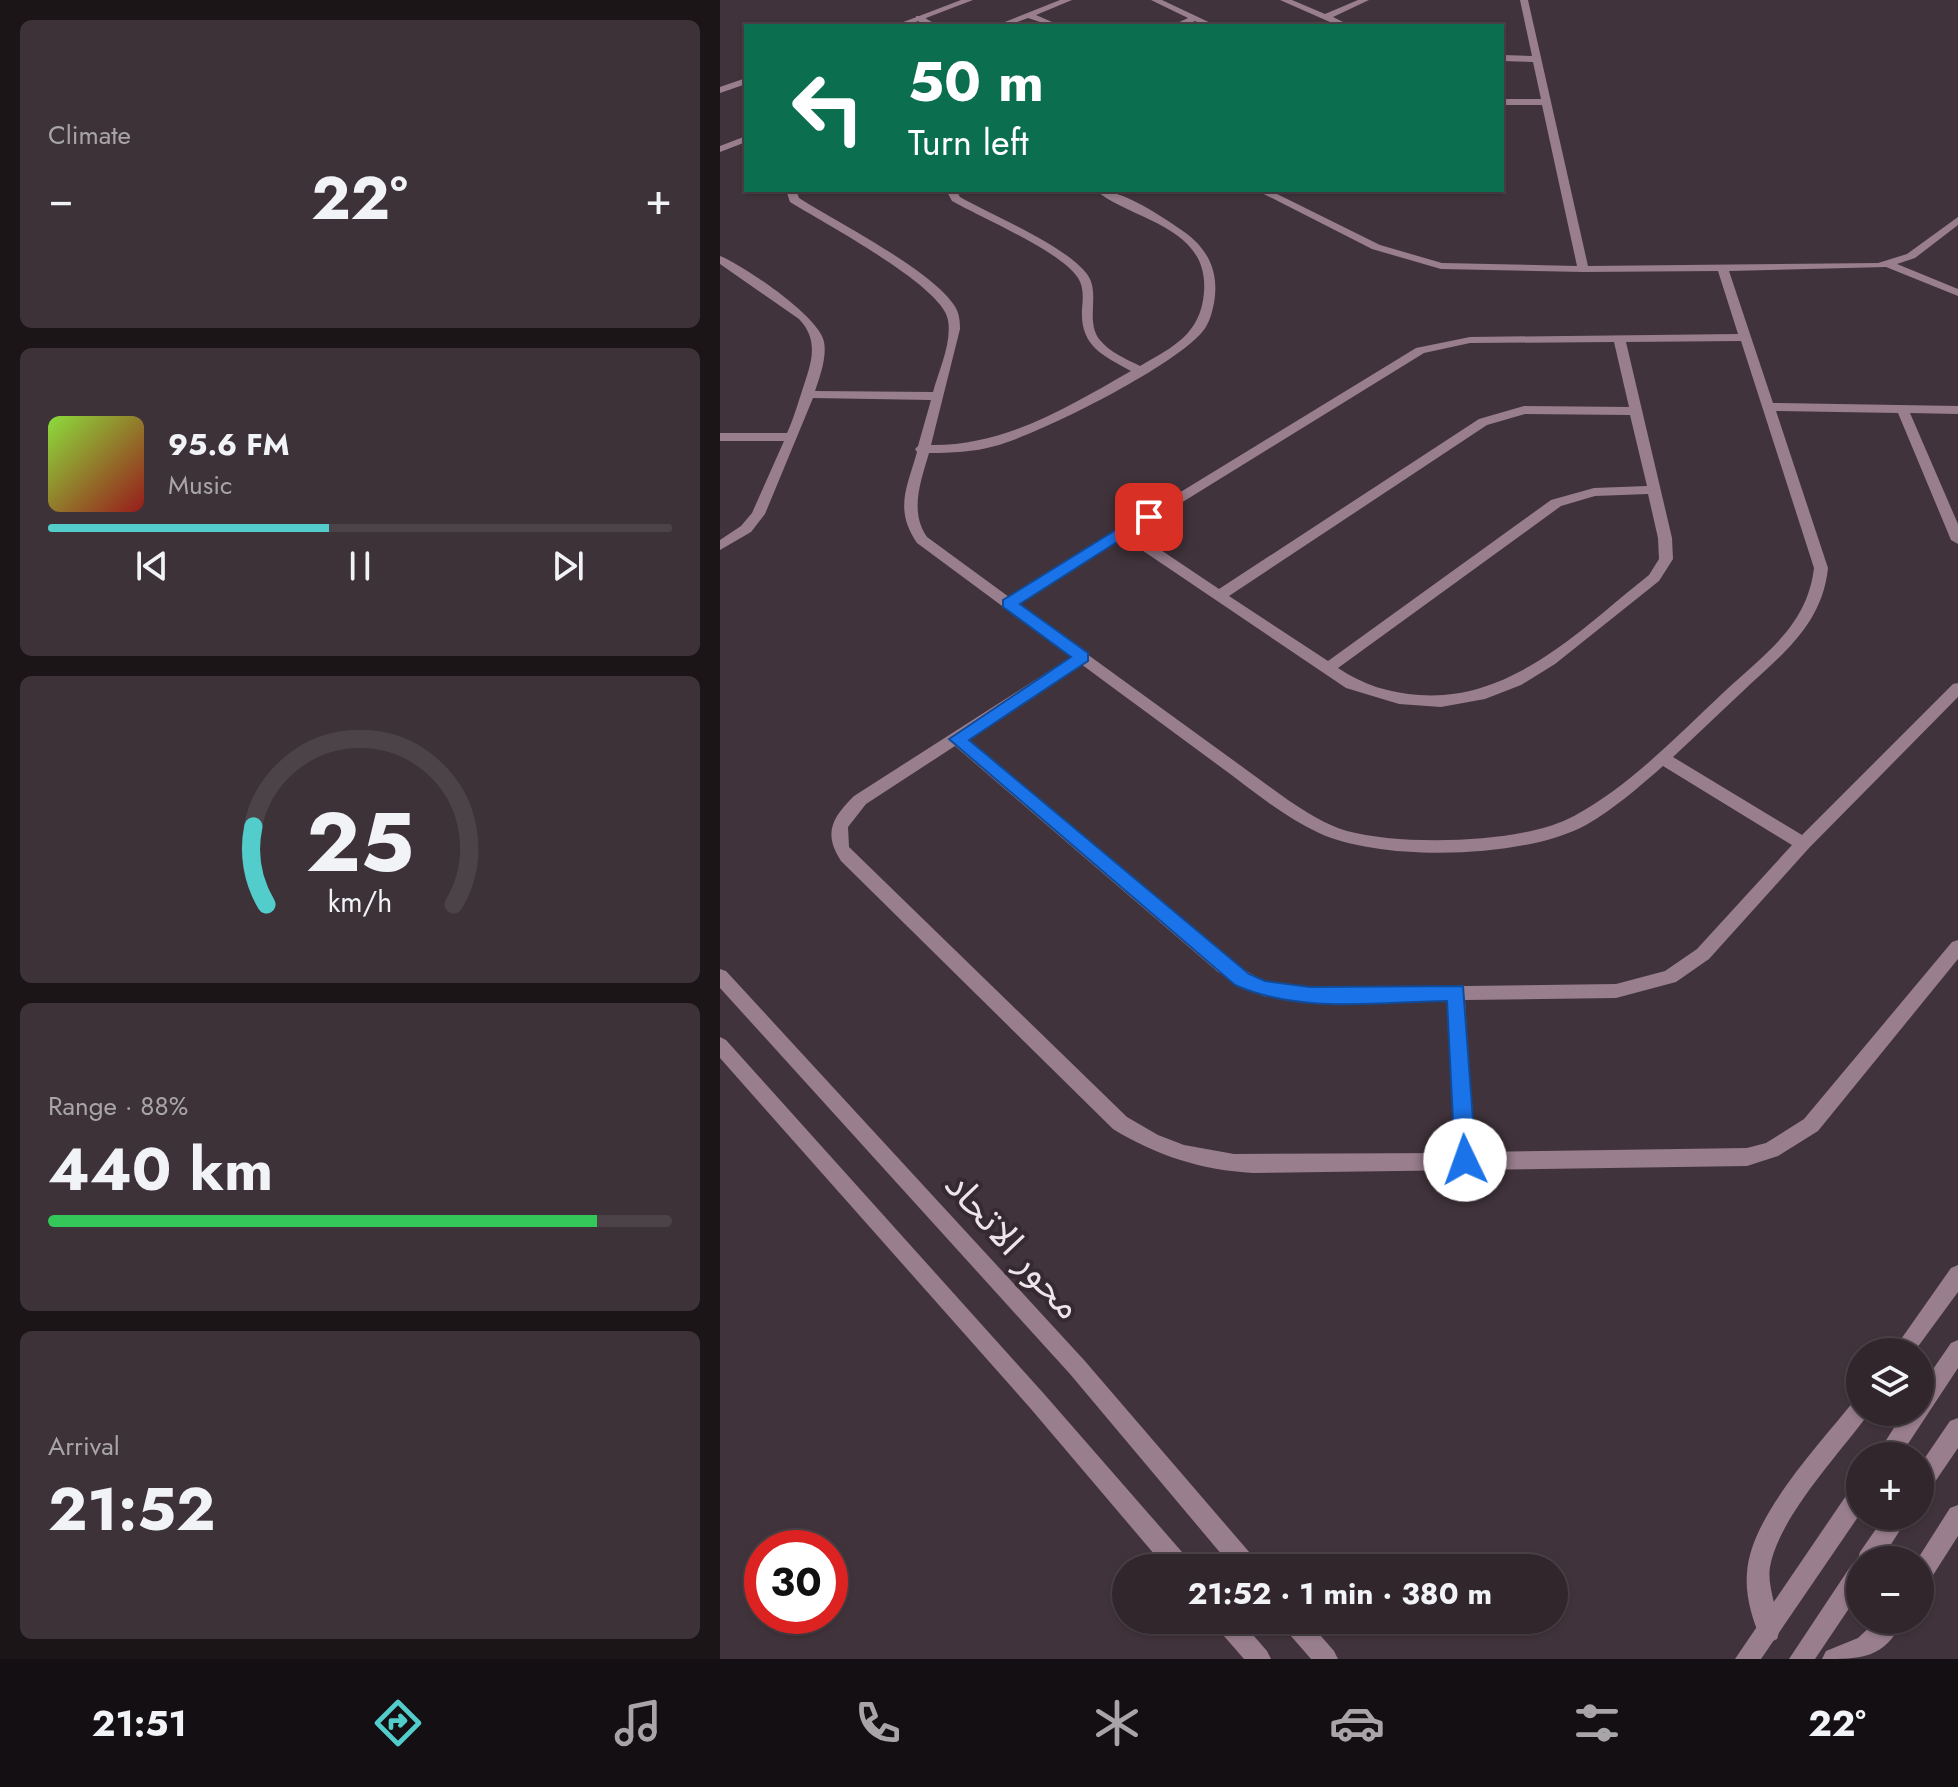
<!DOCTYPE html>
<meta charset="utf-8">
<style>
:root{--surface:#31262c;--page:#3d3238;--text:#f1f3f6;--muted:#a8a5a9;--line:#4c4348;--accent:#53cdcb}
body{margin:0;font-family:Jost,"Noto Sans Arabic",sans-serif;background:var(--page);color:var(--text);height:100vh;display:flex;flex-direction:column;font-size:30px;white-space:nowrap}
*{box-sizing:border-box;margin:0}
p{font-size:26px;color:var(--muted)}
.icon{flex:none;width:44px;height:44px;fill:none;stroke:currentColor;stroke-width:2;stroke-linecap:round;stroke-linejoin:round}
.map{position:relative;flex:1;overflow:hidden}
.details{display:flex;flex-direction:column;gap:20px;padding:20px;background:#1b1518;width:720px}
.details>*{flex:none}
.banner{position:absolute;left:24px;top:24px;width:760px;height:168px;border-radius:0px;box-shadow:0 2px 6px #0004,0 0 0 2px var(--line);background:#0b6e4f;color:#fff;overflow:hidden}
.fabs{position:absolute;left:1126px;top:1338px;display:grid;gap:16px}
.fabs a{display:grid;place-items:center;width:88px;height:88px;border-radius:50%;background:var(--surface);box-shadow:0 2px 6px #0004,0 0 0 2px var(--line);font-size:40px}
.speed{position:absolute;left:24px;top:1530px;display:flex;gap:16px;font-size:40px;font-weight:700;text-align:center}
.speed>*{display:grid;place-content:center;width:104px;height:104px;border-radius:50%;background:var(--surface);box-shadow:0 2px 6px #0004,0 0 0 2px var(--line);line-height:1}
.speed .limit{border:12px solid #d22;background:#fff;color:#111}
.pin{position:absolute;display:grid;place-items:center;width:68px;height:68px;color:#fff;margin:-34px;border-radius:16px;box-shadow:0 4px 12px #0006}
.me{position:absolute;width:88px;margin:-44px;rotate:357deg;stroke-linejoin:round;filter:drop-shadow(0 0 6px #0008)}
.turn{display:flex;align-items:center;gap:28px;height:168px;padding:0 32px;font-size:36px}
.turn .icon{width:104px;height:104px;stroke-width:2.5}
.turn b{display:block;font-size:56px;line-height:68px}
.big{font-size:60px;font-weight:700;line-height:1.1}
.details .card{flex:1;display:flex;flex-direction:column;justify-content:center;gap:12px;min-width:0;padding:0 28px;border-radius:12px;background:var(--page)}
.details .dial{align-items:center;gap:0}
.dial svg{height:208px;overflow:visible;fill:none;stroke:var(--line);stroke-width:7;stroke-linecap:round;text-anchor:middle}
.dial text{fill:var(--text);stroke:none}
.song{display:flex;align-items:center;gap:24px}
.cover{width:96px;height:96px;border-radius:12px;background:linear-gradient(135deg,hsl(90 70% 55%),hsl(0 70% 35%))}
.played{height:8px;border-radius:4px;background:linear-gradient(90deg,var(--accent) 45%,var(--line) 45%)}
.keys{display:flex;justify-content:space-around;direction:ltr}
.heat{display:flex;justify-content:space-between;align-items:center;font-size:44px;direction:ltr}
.charge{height:12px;border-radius:6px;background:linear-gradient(90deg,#34c759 88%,var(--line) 0)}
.trip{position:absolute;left:392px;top:1554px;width:456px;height:80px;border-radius:40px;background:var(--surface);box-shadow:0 2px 6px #0004,0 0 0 2px var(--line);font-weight:700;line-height:80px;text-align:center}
.tab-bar{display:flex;height:128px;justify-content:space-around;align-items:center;background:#140f12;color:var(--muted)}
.tab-bar .icon{width:56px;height:56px}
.tab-bar .selected{color:var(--accent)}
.tab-bar b{font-size:36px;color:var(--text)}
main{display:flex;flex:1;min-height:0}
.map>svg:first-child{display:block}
</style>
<main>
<section class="details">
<div class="card"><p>Climate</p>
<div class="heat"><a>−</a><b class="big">22°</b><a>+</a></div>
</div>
<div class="card">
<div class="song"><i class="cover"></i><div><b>95.6 FM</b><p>Music</p></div></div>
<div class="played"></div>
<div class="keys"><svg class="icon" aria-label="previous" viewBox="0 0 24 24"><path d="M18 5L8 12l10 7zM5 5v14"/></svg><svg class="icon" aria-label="pause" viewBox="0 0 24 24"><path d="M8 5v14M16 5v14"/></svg><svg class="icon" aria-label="next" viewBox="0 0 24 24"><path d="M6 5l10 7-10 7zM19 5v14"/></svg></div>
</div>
<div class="card dial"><svg viewBox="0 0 100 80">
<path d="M14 69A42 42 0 1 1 86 69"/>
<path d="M14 69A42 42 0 0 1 9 39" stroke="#53cdcb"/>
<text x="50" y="56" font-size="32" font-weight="700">25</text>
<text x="50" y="72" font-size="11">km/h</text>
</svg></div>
<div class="card"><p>Range · 88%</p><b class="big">440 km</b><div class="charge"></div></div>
<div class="card"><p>Arrival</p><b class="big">21:52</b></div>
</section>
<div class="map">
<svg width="1238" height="1659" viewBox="0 0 1238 1659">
<rect width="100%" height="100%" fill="#41333b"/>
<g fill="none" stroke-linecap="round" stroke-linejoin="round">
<g fill="#997e8d" fill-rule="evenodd">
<polygon points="340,0 352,0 316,15 332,22 332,26 308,18 287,26 275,26"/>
<polygon points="431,0 442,0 497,26 486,26 475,21 463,26 451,26 468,18"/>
<polygon points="560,0 572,0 605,14 638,0 649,0 613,17 631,26 619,26"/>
<path d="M800,0H808L868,266L1158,263L1187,254L1238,217V225L1195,258L1177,264L1238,289V296L1166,267L1009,271L1053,403L1238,406V414L1190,413L1238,524V544L1231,540L1178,413L1056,411L1108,568C1102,626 1061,655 1021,693C998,714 976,736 953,757L1082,835L1233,684L1238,683V697L1089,848L989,959L956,982L896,998L745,1000L754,1152L1027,1148L1046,1143L1084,1119L1232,942L1238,940V959L1098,1131L1058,1156L1027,1166L533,1173C482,1170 437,1156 393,1129L121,861C103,833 112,818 134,796L351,657L197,543C174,509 187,488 197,452L195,449L198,446L211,400L93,398L45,514L31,532L0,550V540L21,526L32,513L64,441H0V433H67C73,420 78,403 82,391C90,366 101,342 79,319L0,264V256C23,265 100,317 104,342C107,357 100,376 95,391L213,392C219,370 232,343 228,320C223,286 102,222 70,202L66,190H76L79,198C118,223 210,269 234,305C239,312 240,320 240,329L211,445C285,446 348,407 411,371C382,355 360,346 362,309C363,299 364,287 358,278C342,252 262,218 232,201L226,190H236L240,197C273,216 345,245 367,274C381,293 365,319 379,339C389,352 406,359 420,366C453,347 481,334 484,292C489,226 413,221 375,190C402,190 435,212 457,227C486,245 500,269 494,303C492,313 489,324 483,331C455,366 320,434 275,446C254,452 231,453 209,453C201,481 189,511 207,537L289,597L696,348L750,337L1018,334L998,271L863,272L721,269L652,249L536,190H549L660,245L722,263L857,266L822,105H782V99H821L813,62L782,61V55L812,56ZM1021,341L1094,568C1087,627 1044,654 1004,692C957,736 911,785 854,816C803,844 683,846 627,831C606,825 586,812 568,800L298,604L404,538L626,688L679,704L721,707L765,699L801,685L835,664L939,581L953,559L952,538L906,342ZM894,342L909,407L804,406L759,419L499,589L414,532L704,353L750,343ZM805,414L910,415L927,486L874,488L831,500L608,661L509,596L767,425ZM928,494L938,538L939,559L929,575C862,628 792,702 699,695C670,693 643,685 618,668L841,506L875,496ZM361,664C407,698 453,732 498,765C531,789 562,816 599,833C662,862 804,859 866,825C894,809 919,787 943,766L1072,845L977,949L945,971L896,984L590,988L546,982L510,962L247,739ZM235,746L498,972L543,996L590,1002L728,1000L735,1153L514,1154L464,1145L438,1135L407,1117L129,847L128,827L146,804Z"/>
<polygon points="196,16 202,16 218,26 207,26 196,20"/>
<polygon points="26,136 26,142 0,152 0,146"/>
<polygon points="1238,1265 1238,1292 1194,1352 1172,1352 1231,1268"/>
<path d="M1140,1398V1412H1149L1147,1416C1118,1455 1058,1519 1050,1567C1046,1590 1064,1622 1057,1639L1049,1643L1041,1639C1032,1619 1025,1595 1027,1573C1030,1517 1099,1445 1133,1402Z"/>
<polygon points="1238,1505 1238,1536 1208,1583 1200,1586 1200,1560 1197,1560 1230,1508"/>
<path d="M1157,1620H1183C1165,1659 1141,1659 1102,1659L1106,1651L1138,1638Z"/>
</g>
<g fill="#997e8d" fill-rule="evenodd">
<polygon points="241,0 253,0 185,26 173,26"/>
<polygon points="26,78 26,84 0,93 0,87"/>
<polygon points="0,969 6,971 364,1360 536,1560 539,1568 513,1568 350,1374 0,988"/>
<polygon points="0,1037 6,1040 325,1395 469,1560 472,1568 446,1568 311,1409 0,1058"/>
<polygon points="1238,1340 1238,1368 1180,1456 1156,1456 1184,1412 1200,1412 1200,1388 1231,1343"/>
<polygon points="1238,1418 1238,1448 1208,1492 1200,1495 1200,1465 1230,1421"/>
<polygon points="1140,1484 1140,1514 1041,1659 1015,1659 1132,1487"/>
<polygon points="1165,1516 1189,1516 1161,1560 1140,1560 1140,1592 1095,1659 1069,1659 1132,1564 1137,1562 1140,1552"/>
<polygon points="493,1620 520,1620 547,1651 551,1659 524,1659 497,1628"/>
<polygon points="560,1620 587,1620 614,1651 618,1659 591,1659 564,1628"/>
</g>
</g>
<path fill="#1a73e8" stroke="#114b97" stroke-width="2" d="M423,513L436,517L300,604L368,653V661L249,740L529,974L545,981L590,987L743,986L756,1160L753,1167L745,1170L738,1167L735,1160L727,1001C657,1002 580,1014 515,985L229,739L351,657L283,607V600Z"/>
<g text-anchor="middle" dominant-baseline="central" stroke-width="8" stroke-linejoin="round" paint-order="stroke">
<g font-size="38" fill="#ede5e9" stroke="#362931">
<text transform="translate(294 1245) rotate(48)">محور الاتحاد</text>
</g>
</g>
</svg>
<div class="fabs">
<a><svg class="icon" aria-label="layers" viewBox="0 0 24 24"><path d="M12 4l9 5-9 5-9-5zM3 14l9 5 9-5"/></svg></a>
<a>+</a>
<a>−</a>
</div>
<div class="speed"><div class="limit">30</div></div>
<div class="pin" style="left:429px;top:517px;background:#d93025"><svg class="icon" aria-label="arrive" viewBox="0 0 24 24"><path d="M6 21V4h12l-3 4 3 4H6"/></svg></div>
<svg class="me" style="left:745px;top:1160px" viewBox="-20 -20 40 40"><circle r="19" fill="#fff"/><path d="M0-13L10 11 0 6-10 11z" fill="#1a73e8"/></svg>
<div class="trip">21:52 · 1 min · 380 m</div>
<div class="banner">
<div class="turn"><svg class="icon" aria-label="left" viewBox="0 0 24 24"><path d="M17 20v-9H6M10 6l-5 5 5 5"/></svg><div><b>50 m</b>Turn left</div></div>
</div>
</div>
</main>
<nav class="tab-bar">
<b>21:51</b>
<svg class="icon selected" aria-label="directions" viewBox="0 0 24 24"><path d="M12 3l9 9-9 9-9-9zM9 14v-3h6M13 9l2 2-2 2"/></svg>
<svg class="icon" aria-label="music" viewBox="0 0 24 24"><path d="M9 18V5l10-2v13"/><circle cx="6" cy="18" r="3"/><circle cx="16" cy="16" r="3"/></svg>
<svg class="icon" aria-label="phone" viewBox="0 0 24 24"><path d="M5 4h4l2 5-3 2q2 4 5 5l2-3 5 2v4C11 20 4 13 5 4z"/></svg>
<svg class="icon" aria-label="climate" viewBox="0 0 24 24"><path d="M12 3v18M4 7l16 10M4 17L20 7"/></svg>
<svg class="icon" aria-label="car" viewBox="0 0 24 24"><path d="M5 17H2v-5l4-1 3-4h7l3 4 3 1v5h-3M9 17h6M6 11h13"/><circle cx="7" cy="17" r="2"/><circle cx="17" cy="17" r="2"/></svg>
<svg class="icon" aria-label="filters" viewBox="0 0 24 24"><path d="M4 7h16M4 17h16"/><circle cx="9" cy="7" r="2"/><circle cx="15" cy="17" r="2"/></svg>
<b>22°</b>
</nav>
